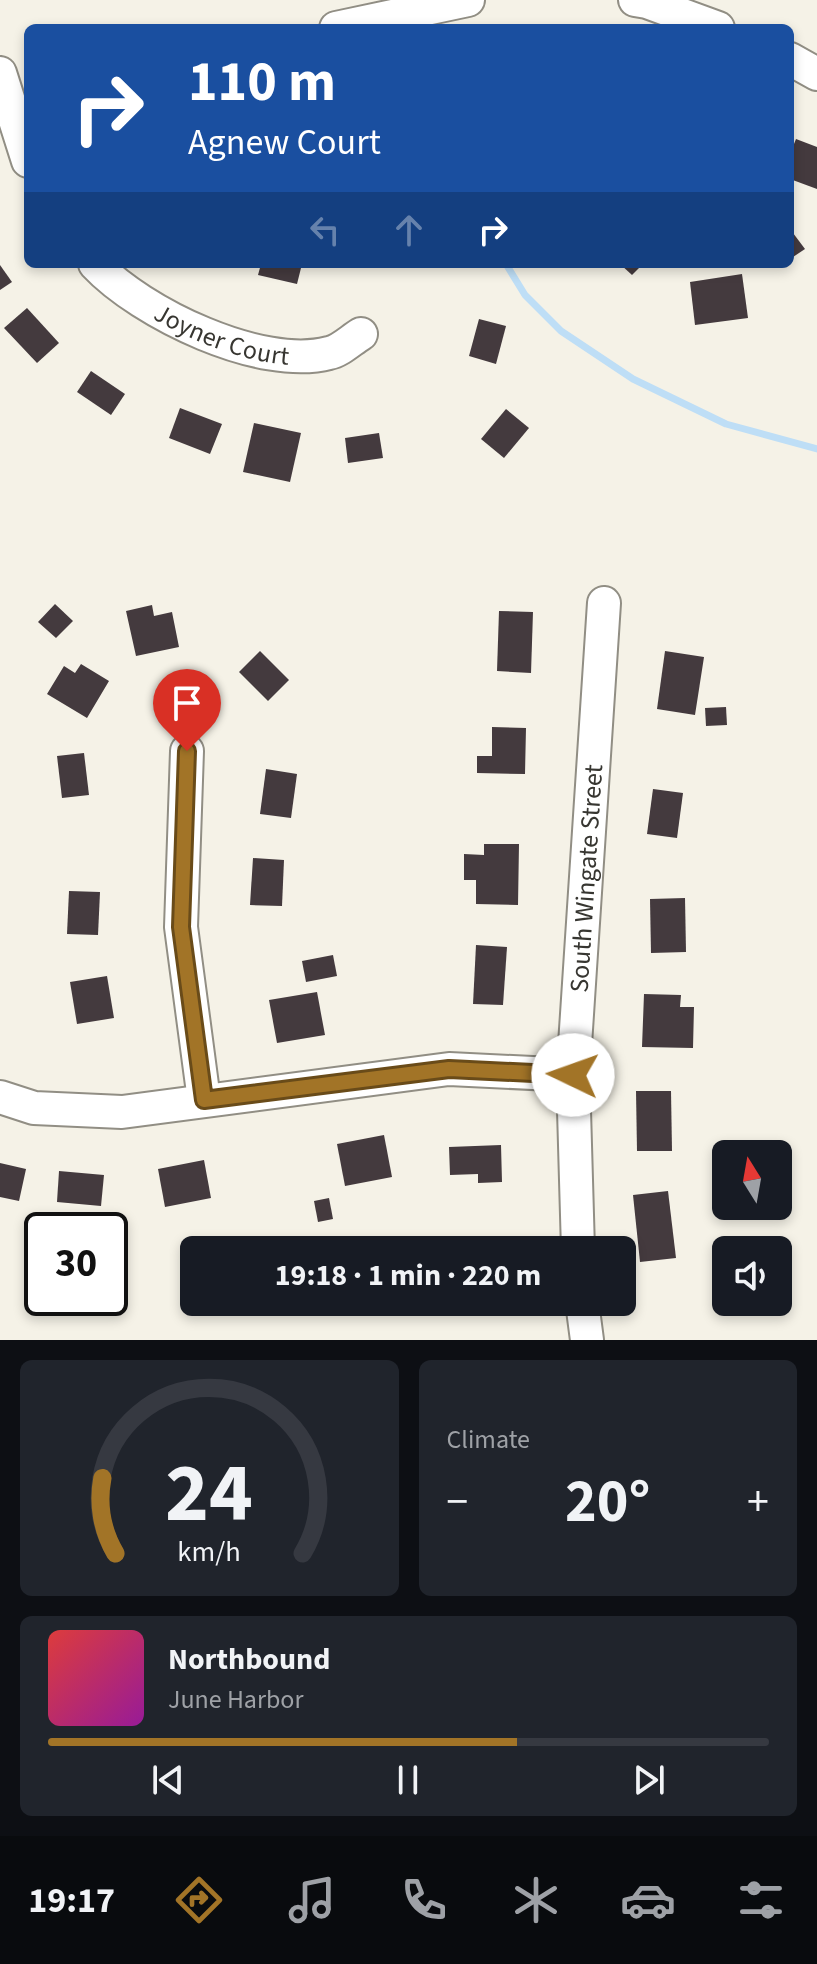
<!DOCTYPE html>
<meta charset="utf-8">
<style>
:root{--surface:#171b24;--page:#20242c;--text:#f1f3f6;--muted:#9ea1a6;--line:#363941;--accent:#a27427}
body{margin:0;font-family:"Source Sans 3",sans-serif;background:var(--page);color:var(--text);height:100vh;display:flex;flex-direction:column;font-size:30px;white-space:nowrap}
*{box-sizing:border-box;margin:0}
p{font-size:26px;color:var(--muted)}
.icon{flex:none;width:44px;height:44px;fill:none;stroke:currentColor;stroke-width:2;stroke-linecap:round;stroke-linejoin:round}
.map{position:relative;height:1340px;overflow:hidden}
.side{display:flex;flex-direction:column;gap:20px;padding:20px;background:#0d0f14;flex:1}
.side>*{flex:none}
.guide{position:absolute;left:24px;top:24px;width:770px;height:244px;border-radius:12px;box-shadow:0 4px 12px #0003;background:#1a4fa0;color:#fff;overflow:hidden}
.needle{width:52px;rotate:349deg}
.fabs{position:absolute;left:712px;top:1140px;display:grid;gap:16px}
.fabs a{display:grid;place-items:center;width:80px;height:80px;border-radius:12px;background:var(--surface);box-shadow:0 4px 12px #0003;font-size:40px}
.speed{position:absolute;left:24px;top:1212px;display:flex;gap:16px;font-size:40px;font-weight:700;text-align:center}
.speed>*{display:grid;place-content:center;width:104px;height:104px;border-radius:50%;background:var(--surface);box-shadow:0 4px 12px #0003;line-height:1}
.speed .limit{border:4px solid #111;border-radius:12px;background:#fff;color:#111}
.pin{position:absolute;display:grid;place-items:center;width:68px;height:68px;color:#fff;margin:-82px -34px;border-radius:50% 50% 50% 0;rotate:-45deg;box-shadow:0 0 8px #0007}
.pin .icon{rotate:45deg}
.me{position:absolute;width:88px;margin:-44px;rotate:273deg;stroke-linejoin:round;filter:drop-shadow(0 0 6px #0008)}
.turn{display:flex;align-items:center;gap:28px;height:168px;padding:0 32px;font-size:36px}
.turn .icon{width:104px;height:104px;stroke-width:2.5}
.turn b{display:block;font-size:56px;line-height:68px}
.lanes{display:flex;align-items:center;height:76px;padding:0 32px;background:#0003;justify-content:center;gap:40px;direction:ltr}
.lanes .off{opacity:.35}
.big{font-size:60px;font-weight:700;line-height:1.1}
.side .tile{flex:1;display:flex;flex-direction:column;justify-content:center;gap:12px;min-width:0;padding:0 28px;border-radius:12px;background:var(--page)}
.side .dial{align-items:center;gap:0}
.dial svg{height:208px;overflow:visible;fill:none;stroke:var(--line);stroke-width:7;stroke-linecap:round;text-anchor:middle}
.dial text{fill:var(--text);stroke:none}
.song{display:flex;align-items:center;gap:24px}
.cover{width:96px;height:96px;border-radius:12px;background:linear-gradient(135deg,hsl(0 70% 55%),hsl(300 70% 35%))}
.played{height:8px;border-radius:4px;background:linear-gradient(90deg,var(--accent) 65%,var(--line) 65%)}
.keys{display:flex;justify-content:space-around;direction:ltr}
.heat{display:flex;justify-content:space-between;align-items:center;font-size:44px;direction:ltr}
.side .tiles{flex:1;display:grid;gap:20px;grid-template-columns:1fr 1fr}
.tile:last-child{grid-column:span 2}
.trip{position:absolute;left:180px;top:1236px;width:456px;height:80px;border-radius:12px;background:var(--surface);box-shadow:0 4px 12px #0003;font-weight:700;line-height:80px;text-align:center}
.tab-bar{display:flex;height:128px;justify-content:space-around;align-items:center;background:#090b0e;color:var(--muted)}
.tab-bar .icon{width:56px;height:56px}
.tab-bar .active{color:var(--accent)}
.tab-bar b{font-size:36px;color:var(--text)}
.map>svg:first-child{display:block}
</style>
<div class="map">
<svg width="817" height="1340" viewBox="0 0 817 1340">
<rect width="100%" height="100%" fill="#f5f2e7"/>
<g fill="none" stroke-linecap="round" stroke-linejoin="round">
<polyline stroke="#bedef6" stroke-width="7" points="506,264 525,295 561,331 633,379 726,424 817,449"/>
</g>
<g fill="#443a3e">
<polygon points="796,139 817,147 817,189 790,179 790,154"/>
<polygon points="790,229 805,249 790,259"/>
<polygon points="261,264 302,264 297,284 258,275"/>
<polygon points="620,264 643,264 632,275"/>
<polygon points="0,265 12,282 0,290"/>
<polygon points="742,274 748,318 695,325 690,282"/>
<polygon points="27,308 59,343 37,363 4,328"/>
<polygon points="479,319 506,326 496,364 469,356"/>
<polygon points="91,371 125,394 111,415 77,392"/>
<polygon points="180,408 222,424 210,454 169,438"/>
<polygon points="506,409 529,428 504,458 481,439"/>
<polygon points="254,423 301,433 290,482 243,472"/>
<polygon points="379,433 383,458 348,463 345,438"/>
<polygon points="55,604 73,621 56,638 38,622"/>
<polygon points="152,605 154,616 172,612 179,647 136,656 126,611"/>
<polygon points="499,611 533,612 531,673 497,671"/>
<polygon points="260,651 289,680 268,701 239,672"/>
<polygon points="665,651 704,657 695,715 657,709"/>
<polygon points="81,664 109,681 87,718 47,694 64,666 75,673"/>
<polygon points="726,707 727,725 706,726 705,708"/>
<polygon points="492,727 526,728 525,774 477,773 477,756 492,756"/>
<polygon points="84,753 89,795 62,798 57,756"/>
<polygon points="266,769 297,774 291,818 260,814"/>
<polygon points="653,789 683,793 677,838 647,834"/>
<polygon points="484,844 519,844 518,905 476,904 476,880 464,880 464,854 484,855"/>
<polygon points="253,858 284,860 282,906 250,905"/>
<polygon points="69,891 100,892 98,935 67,934"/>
<polygon points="685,898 686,952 651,953 650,899"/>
<polygon points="476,945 507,947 503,1005 473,1004"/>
<polygon points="333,955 337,976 306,982 302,961"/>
<polygon points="107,976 114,1018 77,1024 70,982"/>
<polygon points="317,992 325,1035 277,1043 269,1000"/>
<polygon points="644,994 681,995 680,1007 694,1007 693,1048 642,1047"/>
<polygon points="636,1091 671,1091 672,1151 637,1151"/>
<polygon points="384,1135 392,1177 345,1186 337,1144"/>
<polygon points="501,1145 502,1182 478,1183 478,1174 450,1175 449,1147"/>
<polygon points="204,1160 211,1198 165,1207 158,1169"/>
<polygon points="0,1163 26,1169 19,1201 0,1197"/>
<polygon points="59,1171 104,1175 101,1206 57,1202"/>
<polygon points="668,1191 676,1258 640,1262 633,1195"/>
<polygon points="329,1198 333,1219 318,1222 314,1201"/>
</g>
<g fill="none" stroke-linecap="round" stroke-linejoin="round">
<defs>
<g id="minor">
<polyline points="635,0 647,2 718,28"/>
<polyline points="336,28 468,0"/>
<polyline points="790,59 817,74"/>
<polyline points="0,73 28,161"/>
<path id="s1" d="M95,264C141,313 261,371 329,353C340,351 351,340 361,334"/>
<polyline points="187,751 181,927 204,1100"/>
<polyline points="0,1097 34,1108 122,1112 449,1069 573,1075"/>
<path id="s2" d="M578,1250L573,1075L604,603"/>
<polyline points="582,1302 587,1340"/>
</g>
</defs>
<use href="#minor" stroke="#918e84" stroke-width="36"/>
<use href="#minor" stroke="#fff" stroke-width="32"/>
</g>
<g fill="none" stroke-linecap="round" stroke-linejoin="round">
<defs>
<polyline id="route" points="187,751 181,927 204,1100 449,1069 573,1075"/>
</defs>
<use href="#route" stroke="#694b19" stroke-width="20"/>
<use href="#route" stroke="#a27427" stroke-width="14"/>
</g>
<g text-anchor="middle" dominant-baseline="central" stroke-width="8" stroke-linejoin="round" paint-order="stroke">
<g font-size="26" fill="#373631" stroke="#f5f2e7">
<text stroke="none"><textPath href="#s1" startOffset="148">Joyner Court</textPath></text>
<text stroke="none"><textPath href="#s2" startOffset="372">South Wingate Street</textPath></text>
</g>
</g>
</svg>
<div class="fabs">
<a><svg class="needle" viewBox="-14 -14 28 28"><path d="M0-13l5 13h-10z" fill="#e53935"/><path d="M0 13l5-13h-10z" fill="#9ea1a6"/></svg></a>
<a><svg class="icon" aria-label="sound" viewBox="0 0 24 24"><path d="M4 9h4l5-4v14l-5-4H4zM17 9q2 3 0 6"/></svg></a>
</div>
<div class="speed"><div class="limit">30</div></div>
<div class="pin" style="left:187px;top:751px;background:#d93025"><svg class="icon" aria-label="arrive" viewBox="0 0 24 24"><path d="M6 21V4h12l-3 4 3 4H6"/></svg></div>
<svg class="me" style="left:573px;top:1075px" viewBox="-20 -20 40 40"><circle r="19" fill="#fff"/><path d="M0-13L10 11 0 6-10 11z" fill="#a27427"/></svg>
<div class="trip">19:18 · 1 min · 220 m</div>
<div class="guide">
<div class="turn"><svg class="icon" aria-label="right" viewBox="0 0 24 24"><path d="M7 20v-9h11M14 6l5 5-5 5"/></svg><div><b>110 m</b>Agnew Court</div></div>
<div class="lanes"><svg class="icon off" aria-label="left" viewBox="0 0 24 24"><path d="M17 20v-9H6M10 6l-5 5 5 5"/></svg><svg class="icon off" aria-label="ahead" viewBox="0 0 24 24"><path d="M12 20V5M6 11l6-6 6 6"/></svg><svg class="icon" aria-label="right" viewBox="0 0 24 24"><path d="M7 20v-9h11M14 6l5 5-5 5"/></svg></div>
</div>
</div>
<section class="side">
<div class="tiles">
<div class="tile dial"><svg viewBox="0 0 100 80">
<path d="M14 69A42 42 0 1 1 86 69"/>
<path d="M14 69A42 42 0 0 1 9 40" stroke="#a27427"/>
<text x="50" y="56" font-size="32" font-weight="700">24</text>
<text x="50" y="72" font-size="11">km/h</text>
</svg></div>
<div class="tile"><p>Climate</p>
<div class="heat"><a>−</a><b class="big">20°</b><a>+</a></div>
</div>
<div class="tile">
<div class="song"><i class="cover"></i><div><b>Northbound</b><p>June Harbor</p></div></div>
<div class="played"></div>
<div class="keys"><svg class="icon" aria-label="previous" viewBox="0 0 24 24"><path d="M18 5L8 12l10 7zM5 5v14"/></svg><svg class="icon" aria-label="pause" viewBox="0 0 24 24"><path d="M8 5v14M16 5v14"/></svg><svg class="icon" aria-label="next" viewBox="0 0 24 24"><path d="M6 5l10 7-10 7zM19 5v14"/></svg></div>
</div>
</div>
</section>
<nav class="tab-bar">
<b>19:17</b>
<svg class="icon active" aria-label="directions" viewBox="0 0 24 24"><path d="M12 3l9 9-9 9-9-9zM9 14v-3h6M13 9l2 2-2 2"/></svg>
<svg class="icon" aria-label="music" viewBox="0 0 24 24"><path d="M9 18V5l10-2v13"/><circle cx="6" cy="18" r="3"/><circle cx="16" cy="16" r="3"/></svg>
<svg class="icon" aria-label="phone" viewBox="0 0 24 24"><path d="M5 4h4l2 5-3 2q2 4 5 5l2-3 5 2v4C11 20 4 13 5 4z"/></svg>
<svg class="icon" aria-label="climate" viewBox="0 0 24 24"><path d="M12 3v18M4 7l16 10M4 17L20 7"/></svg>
<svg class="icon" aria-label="car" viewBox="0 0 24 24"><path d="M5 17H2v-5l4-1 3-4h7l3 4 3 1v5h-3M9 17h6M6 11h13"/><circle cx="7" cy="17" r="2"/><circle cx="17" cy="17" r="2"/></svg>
<svg class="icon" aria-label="filters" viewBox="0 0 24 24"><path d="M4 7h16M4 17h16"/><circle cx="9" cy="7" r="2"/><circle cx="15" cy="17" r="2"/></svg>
</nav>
